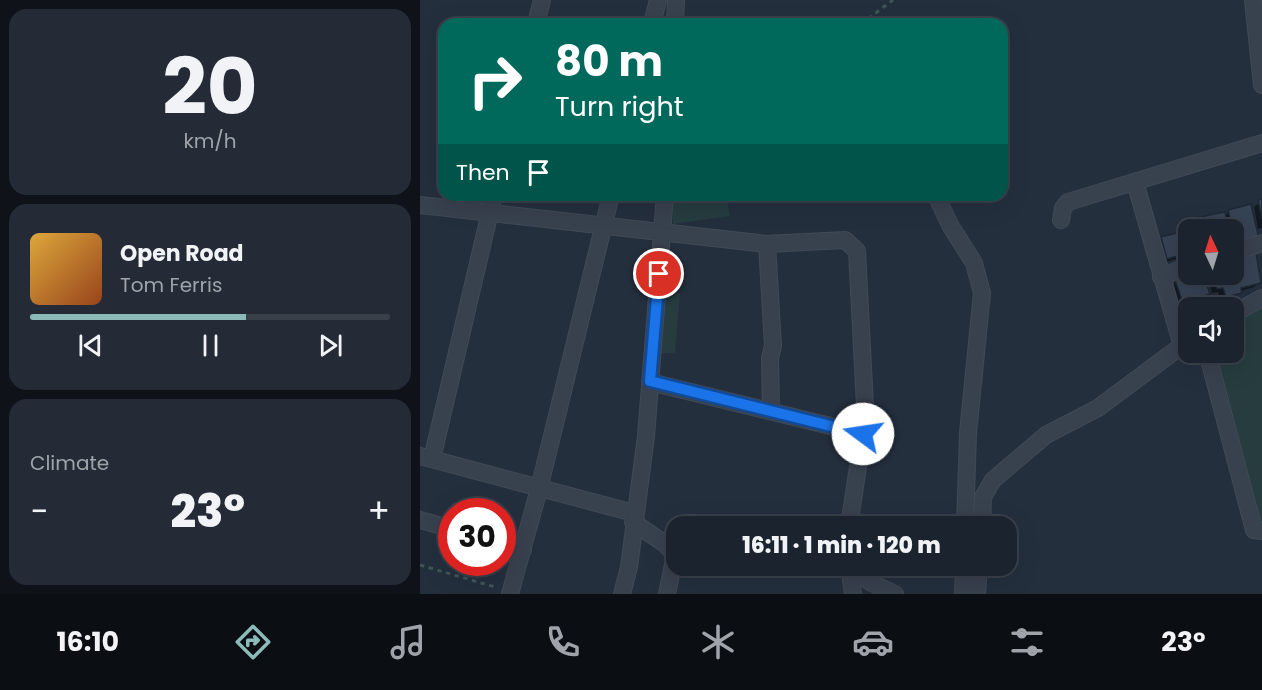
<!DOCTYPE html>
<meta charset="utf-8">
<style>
:root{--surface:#1b232e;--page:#242b36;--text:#f1f3f6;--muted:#a0a4aa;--line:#39404a;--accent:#8bbbb9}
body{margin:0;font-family:Poppins,sans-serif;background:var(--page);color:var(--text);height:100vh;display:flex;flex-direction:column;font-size:22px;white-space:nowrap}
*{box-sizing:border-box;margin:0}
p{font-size:20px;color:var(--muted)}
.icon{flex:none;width:33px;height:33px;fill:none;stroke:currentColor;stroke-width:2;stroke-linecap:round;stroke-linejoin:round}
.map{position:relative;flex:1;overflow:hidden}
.drawer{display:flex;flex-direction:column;gap:9px;padding:9px;background:#0f1319;width:420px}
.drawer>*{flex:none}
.guide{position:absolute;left:18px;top:18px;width:570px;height:183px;border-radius:18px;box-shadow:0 6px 24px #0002,0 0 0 2px var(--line);background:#00695c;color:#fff;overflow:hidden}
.needle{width:39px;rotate:356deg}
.controls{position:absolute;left:758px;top:219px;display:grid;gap:12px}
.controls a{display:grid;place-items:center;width:66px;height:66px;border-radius:12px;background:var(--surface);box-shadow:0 6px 24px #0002,0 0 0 2px var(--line);font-size:30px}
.speed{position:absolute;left:18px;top:498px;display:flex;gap:12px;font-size:30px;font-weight:700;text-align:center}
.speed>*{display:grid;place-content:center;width:78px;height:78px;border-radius:50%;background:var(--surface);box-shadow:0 6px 24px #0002,0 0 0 2px var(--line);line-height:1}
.speed .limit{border:9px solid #d22;background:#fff;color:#111}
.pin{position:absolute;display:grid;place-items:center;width:51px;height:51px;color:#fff;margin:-26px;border:3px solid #fff;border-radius:50%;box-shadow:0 2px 6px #0007}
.me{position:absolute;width:66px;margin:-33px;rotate:284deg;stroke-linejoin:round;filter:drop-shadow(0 0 4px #0008)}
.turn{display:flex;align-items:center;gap:21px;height:126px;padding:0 18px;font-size:27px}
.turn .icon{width:78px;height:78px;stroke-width:2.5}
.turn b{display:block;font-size:42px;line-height:51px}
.then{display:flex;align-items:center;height:57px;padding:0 18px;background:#0003;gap:12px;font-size:22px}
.big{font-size:45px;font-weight:800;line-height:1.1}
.drawer .widget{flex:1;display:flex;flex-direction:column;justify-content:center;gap:9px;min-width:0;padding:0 21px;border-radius:18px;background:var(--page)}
.drawer .dial{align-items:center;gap:0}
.dial b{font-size:78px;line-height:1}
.song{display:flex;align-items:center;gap:18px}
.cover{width:72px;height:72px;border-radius:9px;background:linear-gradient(135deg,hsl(40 70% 55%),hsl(20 70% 35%))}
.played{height:6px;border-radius:3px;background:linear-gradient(90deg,var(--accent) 60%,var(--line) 60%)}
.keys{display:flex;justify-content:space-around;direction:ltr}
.heat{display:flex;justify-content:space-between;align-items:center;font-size:33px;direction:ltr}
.trip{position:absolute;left:246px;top:516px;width:351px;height:60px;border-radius:18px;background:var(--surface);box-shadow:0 6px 24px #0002,0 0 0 2px var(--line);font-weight:800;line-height:60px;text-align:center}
.tabs{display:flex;height:96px;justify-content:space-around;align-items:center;background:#0b0e12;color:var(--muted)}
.tabs .icon{width:42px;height:42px}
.tabs .current{color:var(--accent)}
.tabs b{font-size:27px;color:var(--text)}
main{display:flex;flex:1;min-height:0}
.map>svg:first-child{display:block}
</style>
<main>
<section class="drawer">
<div class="widget dial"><b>20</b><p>km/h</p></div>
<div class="widget">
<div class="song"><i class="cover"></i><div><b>Open Road</b><p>Tom Ferris</p></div></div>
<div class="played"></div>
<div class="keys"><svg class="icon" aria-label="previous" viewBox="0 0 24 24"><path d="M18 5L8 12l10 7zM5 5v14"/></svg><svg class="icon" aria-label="pause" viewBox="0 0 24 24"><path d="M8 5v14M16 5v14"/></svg><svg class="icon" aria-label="next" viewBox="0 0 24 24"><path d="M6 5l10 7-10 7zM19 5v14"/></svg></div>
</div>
<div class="widget"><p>Climate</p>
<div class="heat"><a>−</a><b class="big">23°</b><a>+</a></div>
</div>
</section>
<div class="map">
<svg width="842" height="594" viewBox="0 0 842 594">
<rect width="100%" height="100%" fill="#242f3e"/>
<g fill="#263c3f">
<polygon points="252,195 306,195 310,216 253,224"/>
<polygon points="242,291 260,293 255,353 238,353"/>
<polygon points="842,306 842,522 839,522 793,353 813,352 813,321"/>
</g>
<g fill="#0007">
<polygon points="842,201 842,228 838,229 834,207"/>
<polygon points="809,212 837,238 820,247 817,234 813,235 813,230 772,230 771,225 776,220 804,217"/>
<polygon points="768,231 768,256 742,263 736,243 742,238"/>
<polygon points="813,261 839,282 834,287 820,291 815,298 801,302 798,292 792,293 787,274 813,274"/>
<polygon points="756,281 788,294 783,299 758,308 751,287"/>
</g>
<g fill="#364354" stroke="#1f2835" stroke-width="1.5">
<polygon points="842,199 842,219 838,200"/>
<polygon points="831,204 839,239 825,242 822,230 814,232 808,210"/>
<polygon points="805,212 808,230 777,230 775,218"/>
<polygon points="768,230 768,253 747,259 741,237"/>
<polygon points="836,253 841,283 821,288 822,293 806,297 803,288 797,289 793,274 813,274 813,259"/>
<polygon points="772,274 783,274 790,294 763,303 755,280"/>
</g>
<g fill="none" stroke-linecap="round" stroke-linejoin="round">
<defs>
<g id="minor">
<polyline points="833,0 842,85"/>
<polyline points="116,24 122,0"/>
<polyline points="232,24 238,0"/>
<polyline points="255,24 256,0"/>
<polyline points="715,182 762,346"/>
<polyline points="516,195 530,225 554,263 562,293 548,433 545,526"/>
<polyline points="0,205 347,244 425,240 437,251 446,425 443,434"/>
<polyline points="641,220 643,208 648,202 842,143"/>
<polyline points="347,244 353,346 350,358 351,411"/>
<polyline points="813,252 842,243"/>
<polyline points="741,277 768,266"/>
<polyline points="813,314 842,298"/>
<polyline points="787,352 834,530 842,531"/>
<polyline points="230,382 443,434 429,526"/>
<polyline points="0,456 214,513"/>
<polyline points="12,459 74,195"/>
<polyline points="0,520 32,529"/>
<polyline points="213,522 245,544 255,555 247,594"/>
<polyline points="562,526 563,497 573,480 626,435 678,408 768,341"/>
<polyline points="82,544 103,550"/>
<polyline points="429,566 433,594"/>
<polyline points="429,569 452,583 475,594"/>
<polyline points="90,594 119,489 191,195"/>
<polyline points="202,594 209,567 226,436 245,195"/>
<polyline points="543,594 544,566"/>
<polyline points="557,594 559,566"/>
</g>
</defs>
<use href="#minor" stroke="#414a57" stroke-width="18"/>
<g stroke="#3f5557" stroke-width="3" stroke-dasharray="4.5 4.5" stroke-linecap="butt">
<polyline points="441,24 473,0"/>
<polyline points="0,565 75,587"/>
</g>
<use href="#minor" stroke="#38414e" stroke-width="16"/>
</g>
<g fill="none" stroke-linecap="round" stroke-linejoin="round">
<defs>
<polyline id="route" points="239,274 230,381 443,434"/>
</defs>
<use href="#route" stroke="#114b97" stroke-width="15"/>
<use href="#route" stroke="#1a73e8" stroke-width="10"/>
</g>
</svg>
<div class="controls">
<a><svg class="needle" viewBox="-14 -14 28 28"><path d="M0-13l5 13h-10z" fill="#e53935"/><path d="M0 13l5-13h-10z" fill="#a0a4aa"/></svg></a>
<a><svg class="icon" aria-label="sound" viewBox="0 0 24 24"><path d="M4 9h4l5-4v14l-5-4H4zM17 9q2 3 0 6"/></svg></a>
</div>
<div class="speed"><div class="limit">30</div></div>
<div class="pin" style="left:239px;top:274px;background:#d93025"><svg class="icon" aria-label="arrive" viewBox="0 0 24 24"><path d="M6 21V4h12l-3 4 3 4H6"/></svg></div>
<svg class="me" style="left:443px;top:434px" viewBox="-20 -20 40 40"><circle r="19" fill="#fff"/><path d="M0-13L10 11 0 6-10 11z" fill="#1a73e8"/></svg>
<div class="trip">16:11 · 1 min · 120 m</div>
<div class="guide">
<div class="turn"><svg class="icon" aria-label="right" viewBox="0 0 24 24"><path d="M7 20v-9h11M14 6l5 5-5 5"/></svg><div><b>80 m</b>Turn right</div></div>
<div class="then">Then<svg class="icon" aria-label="arrive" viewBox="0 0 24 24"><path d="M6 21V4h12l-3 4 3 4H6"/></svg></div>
</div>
</div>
</main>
<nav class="tabs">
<b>16:10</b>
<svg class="icon current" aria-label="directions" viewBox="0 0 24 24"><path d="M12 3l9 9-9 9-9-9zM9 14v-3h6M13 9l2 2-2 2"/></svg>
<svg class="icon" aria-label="music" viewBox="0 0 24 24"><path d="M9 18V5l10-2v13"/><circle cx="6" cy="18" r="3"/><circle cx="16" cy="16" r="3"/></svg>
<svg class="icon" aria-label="phone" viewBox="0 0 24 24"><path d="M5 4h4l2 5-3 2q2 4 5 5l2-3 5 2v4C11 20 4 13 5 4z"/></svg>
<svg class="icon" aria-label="climate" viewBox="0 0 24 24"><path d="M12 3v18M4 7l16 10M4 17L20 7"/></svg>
<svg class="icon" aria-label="car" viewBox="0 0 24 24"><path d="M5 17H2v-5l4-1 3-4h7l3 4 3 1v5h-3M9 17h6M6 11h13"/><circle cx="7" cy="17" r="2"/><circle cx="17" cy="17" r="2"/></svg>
<svg class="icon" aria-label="filters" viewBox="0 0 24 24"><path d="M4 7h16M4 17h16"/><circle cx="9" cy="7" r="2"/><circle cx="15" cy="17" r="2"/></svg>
<b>23°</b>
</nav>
